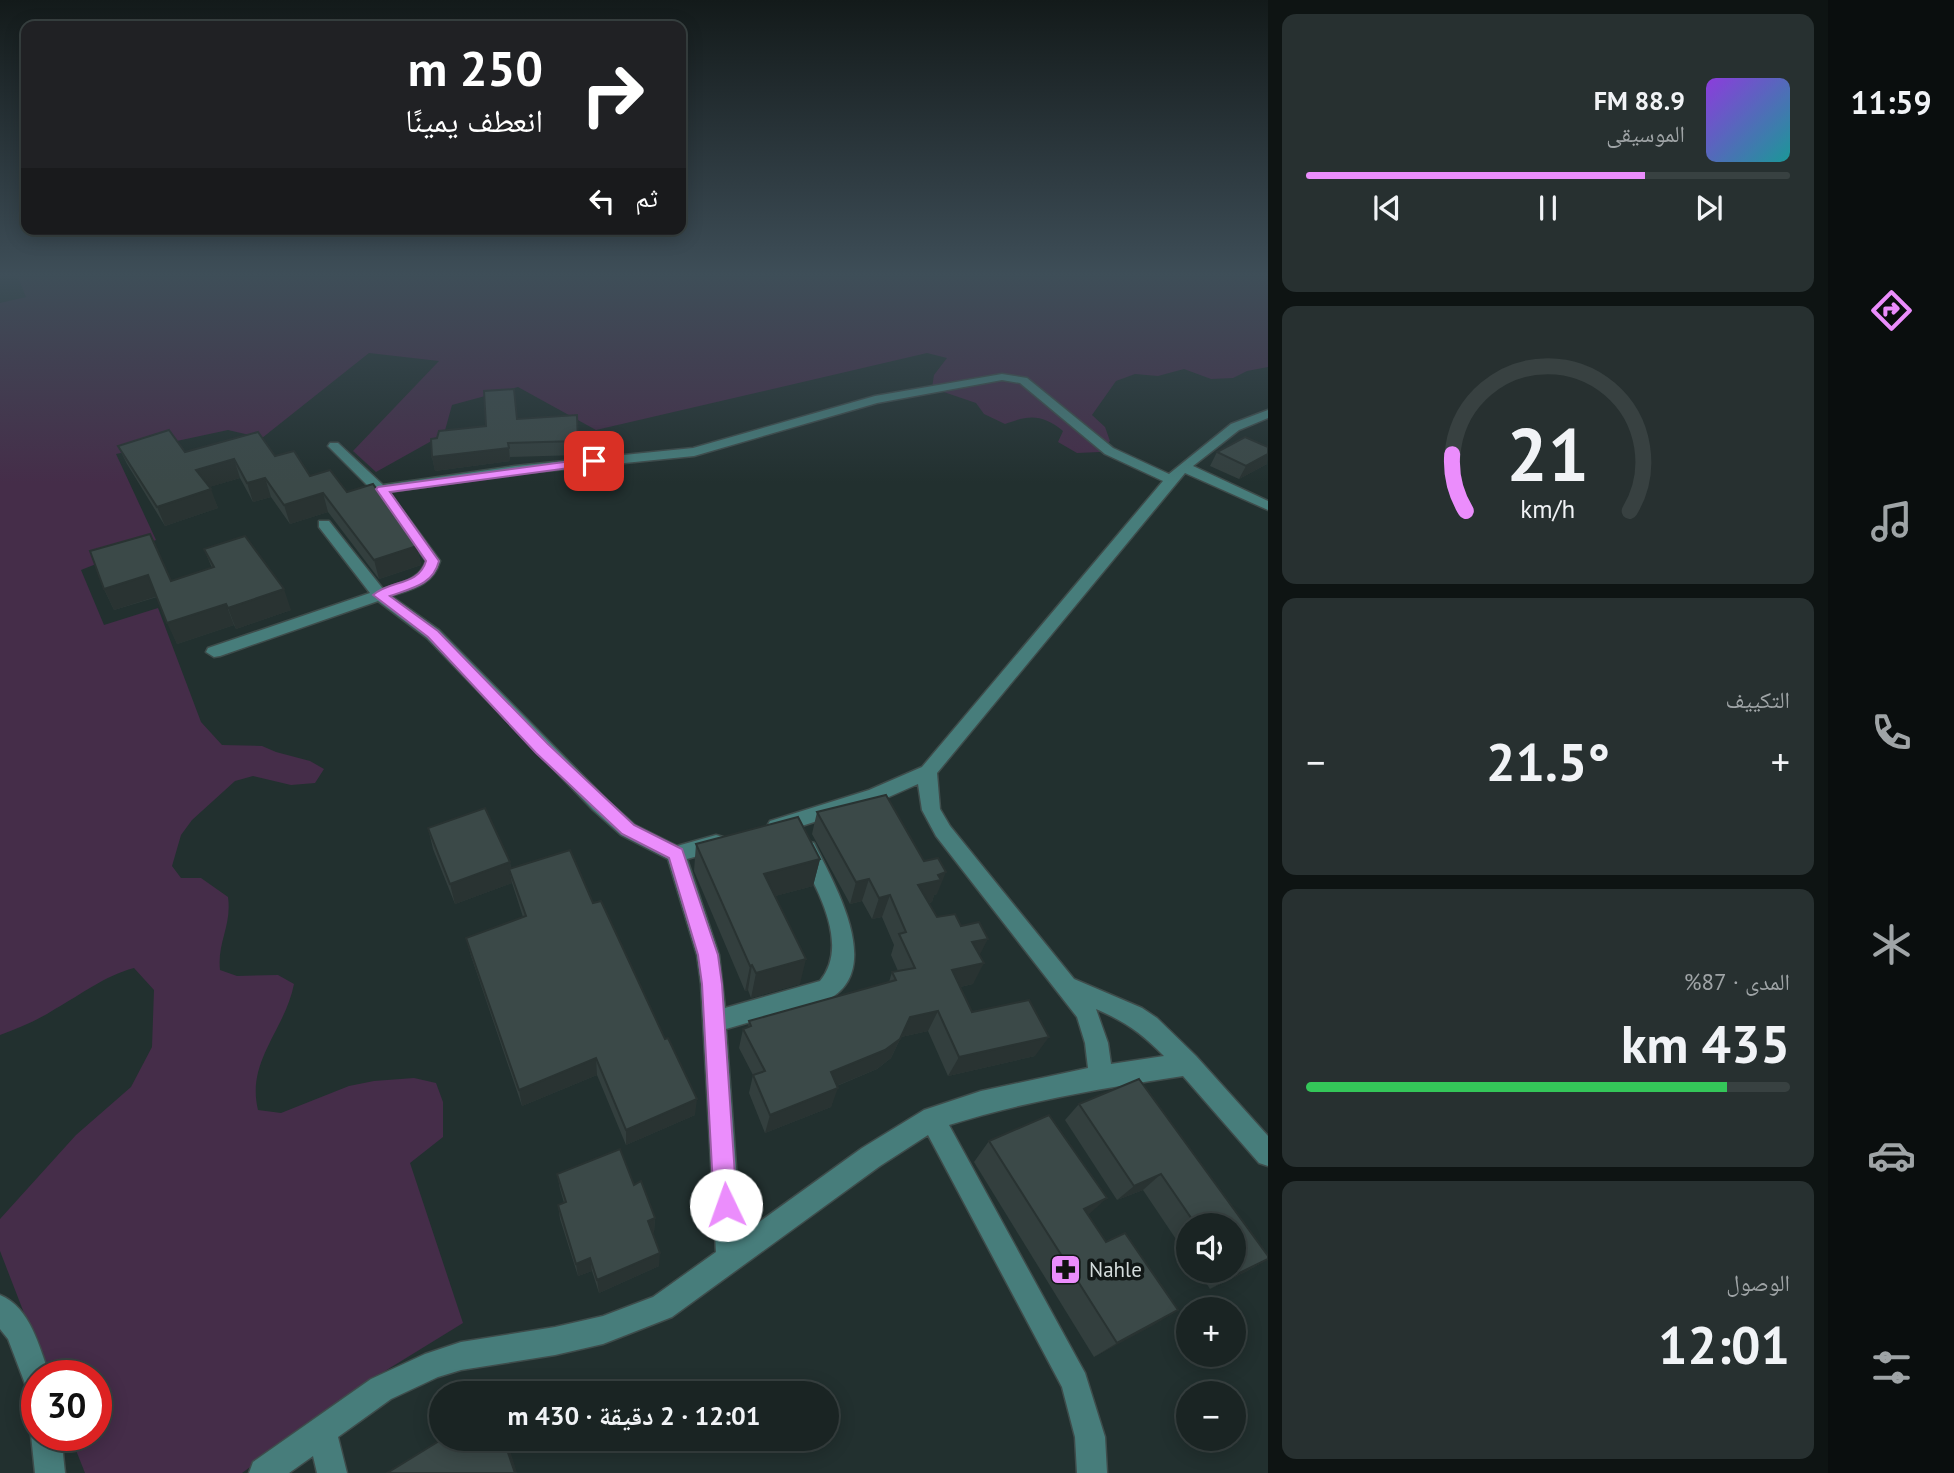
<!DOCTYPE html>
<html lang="ar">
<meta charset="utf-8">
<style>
:root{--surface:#1a2423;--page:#273030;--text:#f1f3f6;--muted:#9fa4a6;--line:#384141;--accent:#eb8dfc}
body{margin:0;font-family:"PT Sans","Noto Naskh Arabic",sans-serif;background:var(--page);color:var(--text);direction:rtl;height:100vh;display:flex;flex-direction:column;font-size:26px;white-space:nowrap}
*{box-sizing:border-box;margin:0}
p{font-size:23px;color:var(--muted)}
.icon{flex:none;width:38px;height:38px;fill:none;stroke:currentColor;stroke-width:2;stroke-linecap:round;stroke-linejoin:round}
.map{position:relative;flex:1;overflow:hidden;direction:ltr}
.details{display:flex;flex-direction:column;gap:14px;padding:14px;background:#0e1413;width:560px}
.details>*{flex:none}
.hud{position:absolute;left:21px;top:21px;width:665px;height:214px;border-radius:14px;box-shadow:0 4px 18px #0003,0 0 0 2px var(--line);direction:rtl;background:#202124;color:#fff;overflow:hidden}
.controls{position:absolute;left:1176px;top:1213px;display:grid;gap:14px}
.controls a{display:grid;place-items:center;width:70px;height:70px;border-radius:50%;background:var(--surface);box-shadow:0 4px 18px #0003,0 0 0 2px var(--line);font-size:35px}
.speed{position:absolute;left:21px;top:1360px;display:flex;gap:14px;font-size:35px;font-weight:700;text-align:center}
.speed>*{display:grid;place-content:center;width:91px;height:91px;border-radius:50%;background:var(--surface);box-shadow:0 4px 18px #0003,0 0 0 2px var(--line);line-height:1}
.speed .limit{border:10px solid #d22;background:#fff;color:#111}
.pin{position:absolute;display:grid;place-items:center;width:60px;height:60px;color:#fff;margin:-30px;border-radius:14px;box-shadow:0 4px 10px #0006}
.me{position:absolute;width:77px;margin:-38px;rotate:357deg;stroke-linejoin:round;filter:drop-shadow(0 0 5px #0008)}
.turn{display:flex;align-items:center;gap:24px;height:147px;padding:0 28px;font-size:32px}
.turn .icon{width:91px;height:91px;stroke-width:2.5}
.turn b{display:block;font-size:49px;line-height:60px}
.then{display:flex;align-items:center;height:66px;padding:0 28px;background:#0003;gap:14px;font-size:26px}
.big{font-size:52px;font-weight:700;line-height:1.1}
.details .widget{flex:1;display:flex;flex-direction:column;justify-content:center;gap:10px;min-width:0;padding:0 24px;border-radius:14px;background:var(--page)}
.details .dial{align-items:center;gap:0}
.dial svg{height:182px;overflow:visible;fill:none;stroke:var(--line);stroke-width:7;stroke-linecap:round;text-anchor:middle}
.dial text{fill:var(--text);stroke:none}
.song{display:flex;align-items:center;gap:21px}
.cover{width:84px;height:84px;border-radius:10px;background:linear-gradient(135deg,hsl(270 70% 55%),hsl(180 70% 35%))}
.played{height:7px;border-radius:4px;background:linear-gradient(90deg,var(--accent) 70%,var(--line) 70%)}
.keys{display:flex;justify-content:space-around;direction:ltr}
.heat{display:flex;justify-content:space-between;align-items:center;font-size:38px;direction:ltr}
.charge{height:10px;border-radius:5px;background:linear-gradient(90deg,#34c759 87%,var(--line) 0)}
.trip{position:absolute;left:429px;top:1381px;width:410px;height:70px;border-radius:35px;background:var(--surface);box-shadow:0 4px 18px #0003,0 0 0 2px var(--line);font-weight:700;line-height:70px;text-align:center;direction:rtl}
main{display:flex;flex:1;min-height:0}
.tabs{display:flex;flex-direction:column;width:126px;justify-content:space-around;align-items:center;background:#0a0e0e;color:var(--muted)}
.tabs .icon{width:49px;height:49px}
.tabs .current{color:var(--accent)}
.tabs b{font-size:32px;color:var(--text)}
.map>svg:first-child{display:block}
</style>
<main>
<nav class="tabs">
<b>11:59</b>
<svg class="icon current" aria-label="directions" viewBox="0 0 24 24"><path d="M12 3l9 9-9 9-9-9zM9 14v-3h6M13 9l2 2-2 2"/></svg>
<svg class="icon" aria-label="music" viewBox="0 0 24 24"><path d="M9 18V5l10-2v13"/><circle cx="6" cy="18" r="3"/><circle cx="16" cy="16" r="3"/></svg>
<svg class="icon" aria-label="phone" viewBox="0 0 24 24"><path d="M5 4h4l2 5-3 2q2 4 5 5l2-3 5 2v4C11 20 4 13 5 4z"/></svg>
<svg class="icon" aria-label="climate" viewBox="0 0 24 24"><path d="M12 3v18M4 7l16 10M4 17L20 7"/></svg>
<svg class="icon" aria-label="car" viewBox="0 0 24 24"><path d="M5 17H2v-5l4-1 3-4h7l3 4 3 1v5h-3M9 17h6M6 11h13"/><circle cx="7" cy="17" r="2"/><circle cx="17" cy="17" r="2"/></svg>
<svg class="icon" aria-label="filters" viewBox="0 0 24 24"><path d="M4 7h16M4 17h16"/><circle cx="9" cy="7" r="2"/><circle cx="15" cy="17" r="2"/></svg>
</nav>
<section class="details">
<div class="widget">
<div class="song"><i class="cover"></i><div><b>88.9 FM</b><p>الموسيقى</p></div></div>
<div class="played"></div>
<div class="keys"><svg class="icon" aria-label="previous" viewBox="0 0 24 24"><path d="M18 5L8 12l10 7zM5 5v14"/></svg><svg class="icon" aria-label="pause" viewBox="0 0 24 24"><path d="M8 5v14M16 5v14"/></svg><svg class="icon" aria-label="next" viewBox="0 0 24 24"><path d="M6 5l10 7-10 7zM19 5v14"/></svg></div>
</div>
<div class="widget dial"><svg viewBox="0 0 100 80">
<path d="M14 69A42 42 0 1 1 86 69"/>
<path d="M14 69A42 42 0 0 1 8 44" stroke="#eb8dfc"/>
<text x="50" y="56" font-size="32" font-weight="700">21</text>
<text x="50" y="72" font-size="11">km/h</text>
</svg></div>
<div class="widget"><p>التكييف</p>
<div class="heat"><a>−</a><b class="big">21.5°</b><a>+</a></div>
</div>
<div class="widget"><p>المدى · 87%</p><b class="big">435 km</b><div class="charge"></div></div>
<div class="widget"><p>الوصول</p><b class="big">12:01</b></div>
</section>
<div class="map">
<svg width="1268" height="1473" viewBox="0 0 1268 1473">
<rect width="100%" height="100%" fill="#22302f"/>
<path fill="#452d49" d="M18,277H1268V367L1247,371L1233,378L1211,379L1184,369L1158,376L1135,374L1116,381L1092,415L1105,427L1110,441L1100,452L1077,453L1058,442L1063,431C1042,414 1029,415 1005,424L984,414L976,403L932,388L934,375L947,358L927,353L596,430L518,387L452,405L444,434L376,472L353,451L439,361L369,353L262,438L228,430L116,454L156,540L81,570L104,625L158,608L201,722L222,745L262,746L276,752L310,761L324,769L315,783L291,785L253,776L235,781L192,820L181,835L172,866L181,878H201L228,897C232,926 217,942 220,970L237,976L278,975L294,984C285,1030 246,1061 258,1110L281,1113L349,1086L374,1081L414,1078L436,1083L443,1102V1137L410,1163L463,1323L359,1387L242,1473H85L70,1435H96V1376L48,1375L0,1251V1219L76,1135L131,1087L152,1047L154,990L134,968C104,976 82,994 55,1009C38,1020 19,1028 0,1035V303L26,297Z"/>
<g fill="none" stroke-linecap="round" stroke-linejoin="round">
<defs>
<g id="minor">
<path d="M1002,374L1027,378L1113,448L1169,474L1231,424L1268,410V418L1239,430L1193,466L1268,501V510L1185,473L937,773L940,809L950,826L1074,979L1142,1008L1157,1018L1196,1056L1268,1136V1166L1259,1163L1183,1076C1104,1088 1025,1101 949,1125L1085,1373L1105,1437L1107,1473H1077L1075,1437L1062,1387L928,1135L880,1166L672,1317L603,1344L555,1355L461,1370L438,1377L391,1399L338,1437L347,1473H317L313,1456L289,1473H249L253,1462L371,1379L425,1354L461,1342L555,1327L603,1316L653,1297L716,1252L701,984L697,955L668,859L621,835L593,810L427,638L378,601L220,656L214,657L206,652L208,648L370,593L319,527V521H329L383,589C400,583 420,580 426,561L384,502L328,446L330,443H338L383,485L515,466L693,448L875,396ZM1002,380L1020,383L1105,454L1163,481L922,767L869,790L770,821L767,826L770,831L777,834L882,800L918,784L922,810L936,836L1077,1017L1085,1043L1088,1068L981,1091L924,1110L862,1148L741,1235L726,1029L829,999C885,969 833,882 814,843L807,841L800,843L797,849C815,887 851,943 820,981L725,1008L719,955L687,859L723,849L726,843L723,837L716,835L677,846L635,825L607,800L439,630L391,596C413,589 433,585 440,561L389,492L515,474L694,456L877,403ZM1096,1009C1126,1022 1141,1033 1164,1056L1111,1064L1108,1043Z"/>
<path d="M0,1295C31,1308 39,1347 50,1376H37V1393L27,1389L8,1339L0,1329Z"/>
<polygon points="37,1424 37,1435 61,1435 65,1473 35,1473 31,1435"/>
</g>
</defs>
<use href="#minor" stroke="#3e4c4b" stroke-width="3"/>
<use href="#minor" fill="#477d7b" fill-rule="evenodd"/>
</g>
<g fill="#333f3e">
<polygon points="577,415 579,455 510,457 510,461 435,471 432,457 437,438 517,419"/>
<polygon points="118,446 185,452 275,456 310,476 347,492 417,546 421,565 379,579 328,512 290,524 271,497 253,502 240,478 209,487 218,508 165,526 127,464"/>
<polygon points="1217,452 1267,464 1239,479 1210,466"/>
<polygon points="204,549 291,610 236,629 234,625 177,644 157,597 114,610 104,589 171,581 212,568"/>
<polygon points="817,812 937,894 934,895 932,902 929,903 937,917 961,926 979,955 973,984 960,987 972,1012 1035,1056 948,1076 928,1031 901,1037 891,1058 877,1069 837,1086 831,1107 765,1133 749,1093 753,1075 739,1048 743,1029 748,1027 749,1021 889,982 892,972 898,971 891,955 894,945 882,917 872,919 862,901 850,904 812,834"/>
<polygon points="428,828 510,862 511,869 593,903 695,1115 626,1145 597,1075 522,1106 471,956 466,938 523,917 512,883 455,904 433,849"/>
<polygon points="696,844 820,859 813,886 775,896 800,984 751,998 748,990 745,991 694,871"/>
<polygon points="1139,1079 1268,1256 1268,1259 1247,1271 1210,1289 1198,1270 1234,1270 1234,1225 1188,1225 1188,1257 1143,1190 1117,1200 1065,1120 1079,1104"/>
<polygon points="989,1141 1106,1242 1178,1310 1094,1357 974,1162"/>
<polygon points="557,1174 634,1185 655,1218 654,1232 652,1233 659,1266 599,1293 592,1271 578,1276 560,1219 558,1205 564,1203 560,1189"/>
</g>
<g fill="#293332">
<polygon points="509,448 510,461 435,471 432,457"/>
<polygon points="1268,454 1267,464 1239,479 1246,466"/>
<polygon points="234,459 240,478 203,489 196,470"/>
<polygon points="265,478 271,497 253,502 247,483"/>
<polygon points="211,489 218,508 165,526 157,507"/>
<polygon points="323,493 328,512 290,524 284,505"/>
<polygon points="417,546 421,565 379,579 374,560"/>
<polygon points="148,575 158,596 114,610 104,589"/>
<polygon points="284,589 291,610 236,629 228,608"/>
<polygon points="226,604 234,625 177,644 167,623"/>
<polygon points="820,859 813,886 760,900 764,874"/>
<polygon points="510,862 512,876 509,869 512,883 455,904 450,884"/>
<polygon points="946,872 937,894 934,895 932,902 910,907 918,885 938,875"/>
<polygon points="869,879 862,901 850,904 856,882"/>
<polygon points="890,895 882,917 872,919 879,898"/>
<polygon points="988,939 977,960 972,942"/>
<polygon points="806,959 800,984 751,998 756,973"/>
<polygon points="984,963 973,984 942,991 952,970"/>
<polygon points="752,965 748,990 745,991 750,966"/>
<polygon points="938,1011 928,1031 901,1037 910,1017"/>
<polygon points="1049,1037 1035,1056 948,1076 959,1057"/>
<polygon points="900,1039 891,1058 877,1069 824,1091 831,1072"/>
<polygon points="596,1058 597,1075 522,1106 519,1090"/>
<polygon points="838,1088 831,1107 765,1133 770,1115"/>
<polygon points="697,1099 695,1115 626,1145 626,1130"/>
<polygon points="1161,1174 1143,1190 1117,1200 1134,1186"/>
<polygon points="1107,1198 1086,1217 1084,1209"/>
<polygon points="655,1218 654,1232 647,1235 648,1221"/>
<polygon points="660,1253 659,1266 599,1293 597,1280"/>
<polygon points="590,1258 592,1271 578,1276 576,1264"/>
<polygon points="1268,1259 1247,1271 1210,1289 1231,1277"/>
<polygon points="1178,1310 1152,1326 1094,1357 1117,1343"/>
<polygon points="503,1438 506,1438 517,1473 515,1473"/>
</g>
<g fill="#3b4948" stroke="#293332" stroke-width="2">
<polygon points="514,389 517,419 577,415 578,441 508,443 509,448 432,457 431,439 437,438 439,431 486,426 484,391"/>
<polygon points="169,430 185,452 258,432 275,456 294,451 310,476 330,470 347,492 373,484 417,546 374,560 323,493 284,505 265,478 247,483 234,459 196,470 211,489 157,507 118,446"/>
<polygon points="1245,437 1268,447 1268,454 1246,466 1217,452"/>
<polygon points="150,534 171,581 214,567 204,549 245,536 284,589 228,608 226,604 167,623 148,575 104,589 90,551"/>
<polygon points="886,795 924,861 938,858 946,872 938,875 941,880 918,885 937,917 955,914 961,926 979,922 988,939 972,942 984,963 952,970 972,1012 1029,1000 1049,1037 959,1057 938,1011 910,1017 900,1039 885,1050 831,1072 838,1088 770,1115 753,1075 765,1071 743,1029 751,1026 749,1021 896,980 892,972 915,968 899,934 906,932 890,895 879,898 869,879 856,882 817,812"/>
<polygon points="485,808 510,862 450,884 428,828"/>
<polygon points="798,817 820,859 764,874 806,959 756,973 752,965 750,966 696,844"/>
<polygon points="570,850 593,903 601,901 665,1039 668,1038 697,1099 626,1130 596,1058 519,1090 466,938 526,916 509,869"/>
<polygon points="1139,1079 1268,1256 1268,1259 1231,1277 1227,1270 1234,1270 1234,1225 1196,1225 1161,1174 1134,1186 1079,1104"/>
<polygon points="1049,1115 1107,1198 1084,1209 1106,1242 1125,1233 1178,1310 1117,1343 989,1141"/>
<polygon points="620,1149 634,1185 641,1181 655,1218 648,1221 660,1253 597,1280 590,1258 576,1264 558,1205 566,1202 557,1174"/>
<polygon points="444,1438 503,1438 515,1473 387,1473"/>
</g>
<linearGradient id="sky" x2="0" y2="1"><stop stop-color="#131a1a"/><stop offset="0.57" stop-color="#3e4e58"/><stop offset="1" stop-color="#3e4e58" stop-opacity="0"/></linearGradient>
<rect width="1268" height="483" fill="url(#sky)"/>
<path fill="#eb8dfc" stroke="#995ca4" stroke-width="2" d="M594,458L599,459V464L390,492L439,561C433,585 412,588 390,596L438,631L548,744L634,825L682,849L718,955L722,984L737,1205L734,1213L726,1216L718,1213L714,1205L702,984L698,955L669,858L622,834L536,753L428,637L373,595C389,580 419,586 426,561L376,489L378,487Z"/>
<defs>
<symbol id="pharmacy-square" viewBox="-11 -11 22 22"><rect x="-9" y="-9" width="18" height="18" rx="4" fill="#eb8dfc" stroke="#111716"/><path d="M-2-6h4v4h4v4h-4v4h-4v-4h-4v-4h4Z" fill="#111"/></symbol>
</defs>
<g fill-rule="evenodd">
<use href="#pharmacy-square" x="1048" y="1252" width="35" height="35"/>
</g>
<g text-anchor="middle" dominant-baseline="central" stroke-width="7" stroke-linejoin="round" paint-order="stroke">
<g font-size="21" fill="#d4dcdc" stroke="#111716" text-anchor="start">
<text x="1089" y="1269">Nahle</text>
</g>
</g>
</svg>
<div class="controls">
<a><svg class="icon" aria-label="sound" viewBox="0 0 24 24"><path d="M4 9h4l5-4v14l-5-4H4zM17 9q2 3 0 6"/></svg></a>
<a>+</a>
<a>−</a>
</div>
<div class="speed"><div class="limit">30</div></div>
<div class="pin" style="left:594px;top:461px;background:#d93025"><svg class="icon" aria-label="arrive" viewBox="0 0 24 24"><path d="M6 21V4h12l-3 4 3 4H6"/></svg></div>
<svg class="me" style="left:726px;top:1205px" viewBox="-20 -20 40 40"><circle r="19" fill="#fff"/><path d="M0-13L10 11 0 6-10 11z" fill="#eb8dfc"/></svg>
<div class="trip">12:01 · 2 دقيقة · 430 m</div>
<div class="hud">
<div class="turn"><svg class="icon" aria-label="right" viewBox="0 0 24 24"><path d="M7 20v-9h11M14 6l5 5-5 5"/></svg><div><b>250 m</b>انعطف يمينًا</div></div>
<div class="then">ثم<svg class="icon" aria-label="left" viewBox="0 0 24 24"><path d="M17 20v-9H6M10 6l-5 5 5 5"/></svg></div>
</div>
</div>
</main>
